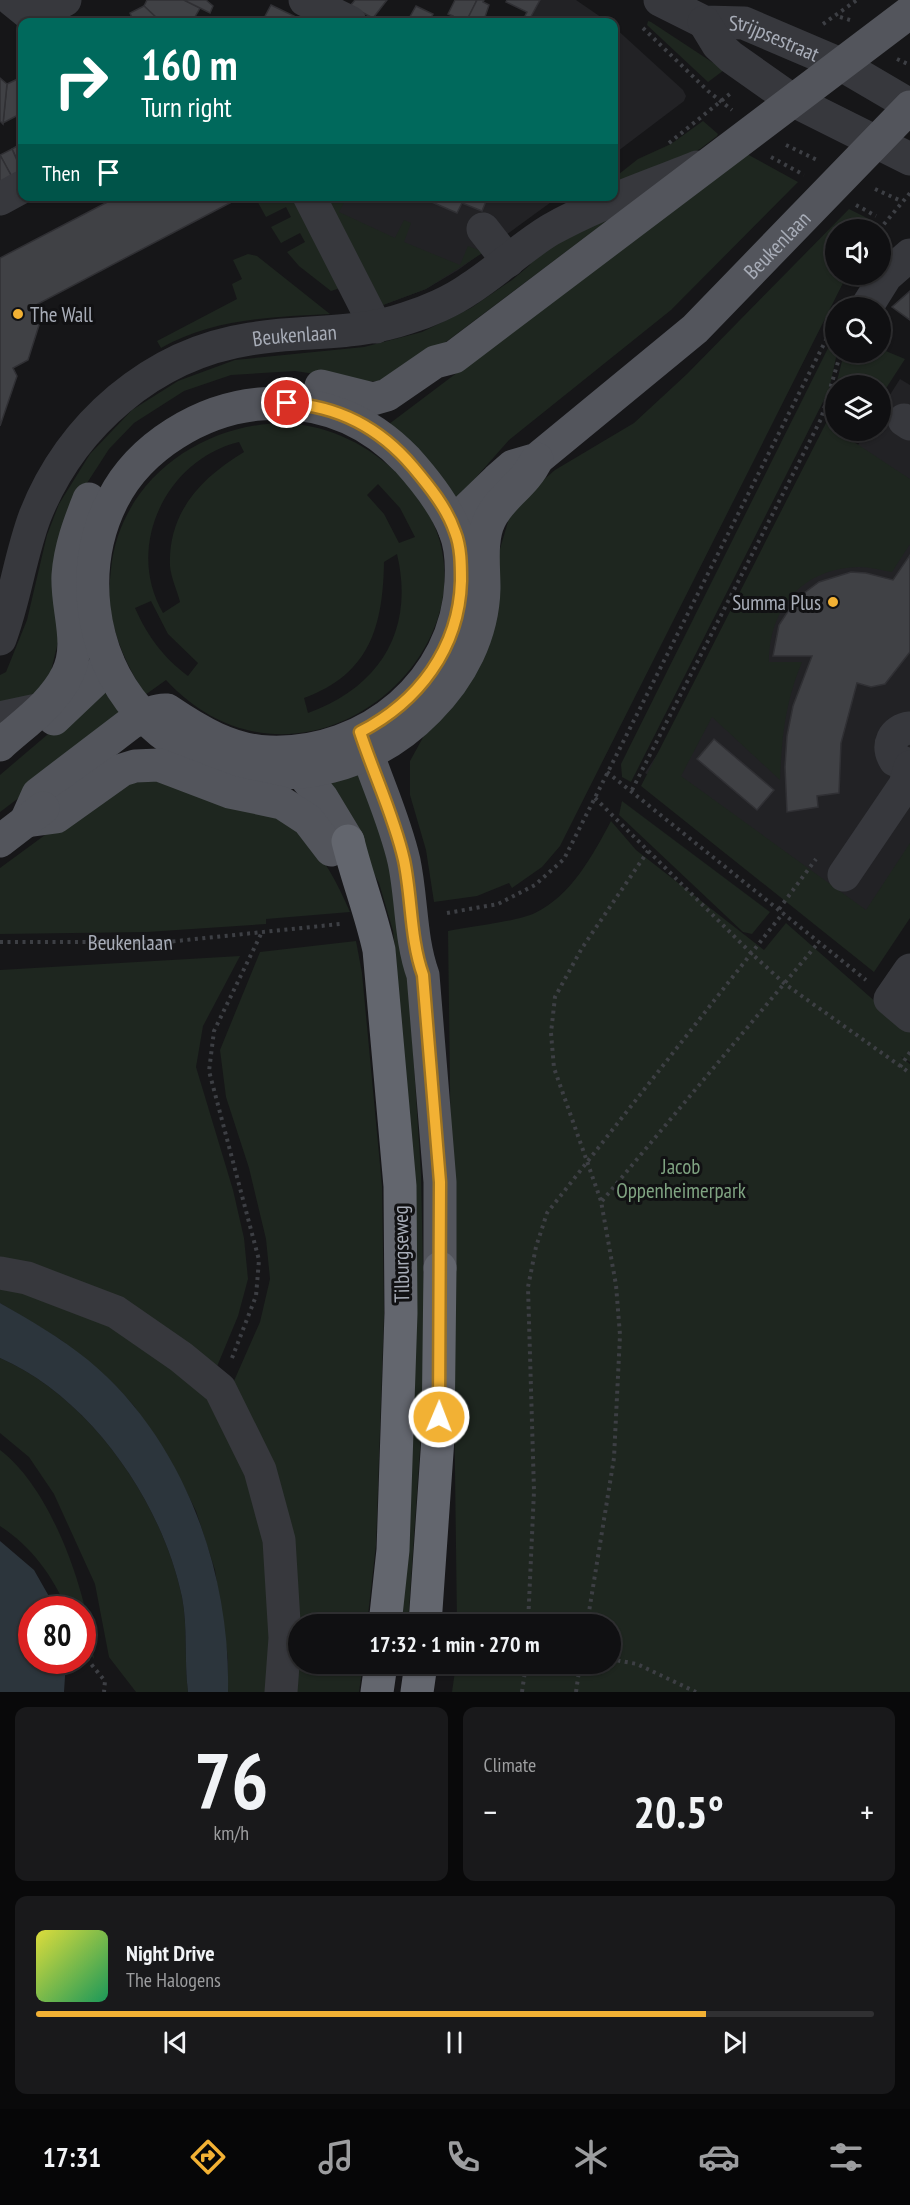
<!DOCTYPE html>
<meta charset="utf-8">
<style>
:root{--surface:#101012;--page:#19191b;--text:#f1f3f6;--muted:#9c9d9f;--line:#303032;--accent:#f2b134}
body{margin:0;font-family:"PT Sans Narrow",sans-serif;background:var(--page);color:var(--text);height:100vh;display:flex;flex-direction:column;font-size:22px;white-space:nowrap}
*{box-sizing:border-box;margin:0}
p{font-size:20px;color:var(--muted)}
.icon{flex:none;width:33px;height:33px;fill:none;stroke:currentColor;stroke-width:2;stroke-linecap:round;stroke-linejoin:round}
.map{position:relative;height:1692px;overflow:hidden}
.side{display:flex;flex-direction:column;gap:15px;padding:15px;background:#09090a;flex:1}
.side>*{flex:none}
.banner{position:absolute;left:18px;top:18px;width:600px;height:183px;border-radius:12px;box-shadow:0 2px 4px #0004,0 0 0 2px var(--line);background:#00695c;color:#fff;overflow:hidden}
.fabs{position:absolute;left:825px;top:219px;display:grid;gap:12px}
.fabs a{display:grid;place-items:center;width:66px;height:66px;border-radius:50%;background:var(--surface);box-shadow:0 2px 4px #0004,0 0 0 2px var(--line);font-size:30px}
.speed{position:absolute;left:18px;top:1596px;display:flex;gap:12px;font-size:30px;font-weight:700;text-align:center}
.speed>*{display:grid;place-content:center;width:78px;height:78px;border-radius:50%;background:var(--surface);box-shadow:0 2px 4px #0004,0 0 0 2px var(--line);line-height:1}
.speed .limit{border:9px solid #d22;background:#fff;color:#111}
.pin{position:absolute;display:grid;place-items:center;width:51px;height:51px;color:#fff;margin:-26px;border:3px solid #fff;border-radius:50%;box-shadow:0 2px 6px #0007}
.me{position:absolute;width:66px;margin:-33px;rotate:1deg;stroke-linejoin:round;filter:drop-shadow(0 0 4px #0008)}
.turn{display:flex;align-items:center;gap:21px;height:126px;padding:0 24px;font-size:27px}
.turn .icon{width:78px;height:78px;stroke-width:2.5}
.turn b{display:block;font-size:42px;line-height:51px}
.then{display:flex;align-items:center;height:57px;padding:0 24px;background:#0003;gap:12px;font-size:22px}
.big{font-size:45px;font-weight:700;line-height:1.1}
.side .widget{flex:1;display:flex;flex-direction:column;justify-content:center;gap:9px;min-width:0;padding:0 21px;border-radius:12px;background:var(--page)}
.side .dial{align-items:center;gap:0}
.dial b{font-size:78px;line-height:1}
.song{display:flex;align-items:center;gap:18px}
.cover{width:72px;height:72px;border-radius:9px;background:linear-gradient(135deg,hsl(60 70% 55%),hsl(150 70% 35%))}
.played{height:6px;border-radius:3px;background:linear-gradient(90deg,var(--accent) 80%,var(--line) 80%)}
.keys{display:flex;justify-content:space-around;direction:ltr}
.heat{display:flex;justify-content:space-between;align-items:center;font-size:33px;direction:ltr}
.side .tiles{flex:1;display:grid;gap:15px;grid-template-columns:1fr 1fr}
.widget:last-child{grid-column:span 2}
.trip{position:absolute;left:288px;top:1614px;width:333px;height:60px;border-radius:30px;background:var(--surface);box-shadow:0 2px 4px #0004,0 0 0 2px var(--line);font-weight:700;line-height:60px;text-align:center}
.tabs{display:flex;height:96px;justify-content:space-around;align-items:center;background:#060607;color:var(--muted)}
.tabs .icon{width:42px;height:42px}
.tabs .current{color:var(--accent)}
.tabs b{font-size:27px;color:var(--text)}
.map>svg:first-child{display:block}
</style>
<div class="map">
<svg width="910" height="1692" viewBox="0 0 910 1692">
<rect width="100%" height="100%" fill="#161618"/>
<g fill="#222225">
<polygon points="540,0 576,0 608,22 529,22"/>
<polygon points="614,27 683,90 686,96 684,101 614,154"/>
<polygon points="327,197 558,197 458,270 426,289 383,305"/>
<polygon points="900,379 910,385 910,889 885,928 645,773 867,431 880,430 881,409"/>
</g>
<g fill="#1e261f" fill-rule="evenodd">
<polygon points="648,21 651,22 724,70 708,82 647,25"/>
<polygon points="703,121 718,134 717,136 700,149 614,190 614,178 638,159 671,144"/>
<polygon points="747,154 798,182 671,310 509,440 457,499 389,424"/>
<polygon points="255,197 295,197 343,287 331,291 299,266 287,252 305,242 300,233 281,243 271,227 291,217 286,207 266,217"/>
<polygon points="327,197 347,197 339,212 395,238 404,220 411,223 404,242 460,265 468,246 484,252 426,289 383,305"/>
<polygon points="849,209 873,221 869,229 836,230 836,274 847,275 560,846 542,867 512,888 509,883 477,896 434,902 426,850 410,795 410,761 426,732 497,559 510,515 541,482 555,470 634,423 687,374"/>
<polygon points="620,211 414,366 378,381 368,382 295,371 231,375 184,391 134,423 109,449 78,497 58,642 51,671 38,692 0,707 0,675 6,672 27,620 47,535 59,504 90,454 132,410 178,381 235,360 364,347 422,332 471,308 512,280 530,265 536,247"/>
<path d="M248,254L257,256L330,314C272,317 213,318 161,348L157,341L237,299L232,284L242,279L233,260Z"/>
<polygon points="835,334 837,353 829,390 631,782 622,777 621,764"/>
<polygon points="881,349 905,359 881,396 880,386 836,385 844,353 880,352"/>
<path d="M835,387L836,430L858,431L851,440L910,479V544L892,572C881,570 870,567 859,567C803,568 769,608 769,662H802C785,703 782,736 780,780L712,717L681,776L866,910L910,843V918L874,972L641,786L826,423Z"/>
<path d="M288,423C332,427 369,445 400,476C542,617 312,837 166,680L145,695C128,667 114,639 110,606C108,594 110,581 111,569C120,480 202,422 288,423ZM239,442L244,452C201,478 168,512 170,566C171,578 177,590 180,602L163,613C124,546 167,459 239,442ZM378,484L400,508L415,537L399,543L384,514L367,495ZM397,554C415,630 380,687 308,713L304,698C370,674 383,626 384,562ZM151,601L168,634L198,663L188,676C163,657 148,637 135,608Z"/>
<polygon points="101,689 107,690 126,717 0,812 0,775"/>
<polygon points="363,770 405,926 421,1174 424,1313 422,1420 408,1624 397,1624 409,1167 396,958 393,931 379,883 324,782"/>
<path d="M155,779C193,791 270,806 298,831C322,853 337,882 350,912L266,919V924L147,932L0,934V868L105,791L116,786Z"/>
<polygon points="622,801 770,912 752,934 743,932 619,815"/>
<path d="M611,821L636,850L764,950L786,923L886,1011L910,1028V1062L900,1056L910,1064V1692H452L456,1664H610V1624H457L448,931C472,926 515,922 535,913C571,896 593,855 611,821Z"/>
<polygon points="356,941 362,973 382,1186 384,1314 376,1545 367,1624 298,1624 298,1664 363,1664 359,1692 290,1692 295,1654 230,1390 260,1322 270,1279 266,1239 249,1168 226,1097 220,1050 260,952"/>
<polygon points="240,956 203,1026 196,1067 233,1190 244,1238 248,1279 238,1316 213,1376 0,1266 0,970"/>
<polygon points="0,1280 102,1313 204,1386 266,1516 274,1692 228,1692 228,1659 215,1570 196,1511 183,1485 134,1406 114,1384 61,1340 0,1303"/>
<path d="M0,1358C90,1397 162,1502 182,1597C188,1628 184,1660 188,1692H136L109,1657L95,1584L54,1494L29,1457L0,1433Z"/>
<path d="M0,1450C53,1490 88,1595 94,1659L83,1644L82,1610L67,1609C52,1575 32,1547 0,1526Z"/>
</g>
<g fill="#2c353c">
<path d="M0,1303C30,1320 61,1338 88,1360C183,1438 231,1571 228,1692H188C184,1660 188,1628 182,1597C162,1502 90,1397 0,1358Z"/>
<polygon points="0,1541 34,1570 55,1607 56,1609 32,1610 32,1660 66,1661 64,1692 0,1692"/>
</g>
<g fill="#404145" stroke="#303034" stroke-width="1.5">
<polygon points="147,0 184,0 200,8 192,22 161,22 144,6"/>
<polygon points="184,0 206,0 213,6 210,13"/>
<polygon points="355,0 387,0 373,18 350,6"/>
<polygon points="455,0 477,0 466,22 450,22 453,16 448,14"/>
<polygon points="477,0 484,0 483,2 489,5 485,17 482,22 466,22"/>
<polygon points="507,0 540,0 528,22 514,22 516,19 522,22 527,12 506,2"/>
<polygon points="271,5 294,16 291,22 262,22"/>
<polygon points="144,6 161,22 128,22 133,20 130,13"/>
<polygon points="416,6 433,14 429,22 407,22"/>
<polygon points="22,77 22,113 3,123 7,84"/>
<polygon points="0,78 7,84 3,124 0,121"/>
<polygon points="22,143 22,169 12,149"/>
<polygon points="12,149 22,172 12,177 0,155"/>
<polygon points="0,155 12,177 0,183"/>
<polygon points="119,196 243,196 32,307 40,322 28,360 13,368 17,376 0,426 0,258"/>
<polygon points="418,196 488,196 482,211 462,203 457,213"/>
<polygon points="910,291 910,320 892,307"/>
<polygon points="910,555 910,652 885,684 871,687 857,683 841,743 839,793 817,796 818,807 787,812 785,767 787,736 793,706 812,656 773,656 779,625 796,599 819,582 851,572 866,573 893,580"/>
<polygon points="714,739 774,790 757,810 697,759"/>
</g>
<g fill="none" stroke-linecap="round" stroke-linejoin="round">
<g stroke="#3d3f44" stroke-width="4" stroke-dasharray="3 4.5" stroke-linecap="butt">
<polyline points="840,17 850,20"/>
<polyline points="823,24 857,0"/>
<polyline points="643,28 708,91 732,110"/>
<polyline points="897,59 910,65"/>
<polyline points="669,143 731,93"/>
<polyline points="786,145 817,160"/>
<polyline points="771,157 804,175"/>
<polyline points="875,189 901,201"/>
<polyline points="856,205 876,216"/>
<polyline points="879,230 910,193"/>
<polyline points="607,772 866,980"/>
<polyline points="632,790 821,419 841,352"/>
<polyline points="595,798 752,954 785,984 910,1073"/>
<polyline points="779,909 816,859"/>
<polyline points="447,913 498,904 535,885 564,859 836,320"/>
<path id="s1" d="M0,942H167L340,924"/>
<polyline points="900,1067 910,1052"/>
<polyline points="602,1201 819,942"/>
<polyline points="232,1358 256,1296 259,1260 209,1071 214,1031 262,932"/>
<polyline points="528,1624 534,1491 528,1287 536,1247 547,1213 783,913"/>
<polyline points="587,1624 614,1458 620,1335 616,1285 601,1201 554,1068 551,1033 555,997 582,948 648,851"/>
<polyline points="82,1653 105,1681 104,1692"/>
<polyline points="610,1659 637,1664 696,1692"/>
<polyline points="522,1692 526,1664"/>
<polyline points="576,1692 580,1664"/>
</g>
<g stroke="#37383d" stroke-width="33">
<polyline points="12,0 33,17 65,0"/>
<polyline points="305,0 350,22"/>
<path id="s2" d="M660,0L704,22L744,23L840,64L910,105"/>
<polyline points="704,22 718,45 731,57 792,100 910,159"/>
<polyline points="309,196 376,327"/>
<polyline points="0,199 22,187"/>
<polyline points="483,229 508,261"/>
<polyline points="866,308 886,276 910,255"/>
<polyline points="904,420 910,424"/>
<path id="s3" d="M0,639C15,599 20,556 35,516C71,425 152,354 250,339C303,330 355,336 407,318C427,312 452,301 469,289C497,271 522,247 550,230C596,204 648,187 697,167"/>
<polyline points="0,718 41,709"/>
<path d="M910,728C893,730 886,745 895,760L910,765"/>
<polyline points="844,875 905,785 910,767"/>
<polyline points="910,970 890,999 910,1016"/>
<polyline points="0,1273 27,1278 116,1312 181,1357 220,1389 260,1470 279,1540 285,1638 281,1692"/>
</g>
<g stroke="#53555c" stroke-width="33">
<polyline points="321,386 373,399 387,395 435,362 454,357 910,12"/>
<path id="s4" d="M455,531L468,508L497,480L513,466L537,459L695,329L910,107"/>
<polyline points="54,719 93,682 108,662"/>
<path d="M361,734C374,777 394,817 404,861C412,899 410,939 423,975L440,1182V1268"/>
<path d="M0,745C23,724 53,704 67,675C83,644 66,608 68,575C70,548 79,524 89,499"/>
<polyline points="302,773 322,798 348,841"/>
<path d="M26,821L38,794L131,723C143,717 154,709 167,710C198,731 231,751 269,752C368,756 457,681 461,582C462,565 461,546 455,531C445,505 425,480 407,460C367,418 317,399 260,404C202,409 140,446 113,499C96,532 90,570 94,607C114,776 315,826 428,710C461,677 483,635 484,588C484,566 480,539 490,519C501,496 525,485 537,459"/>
<polyline points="26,821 56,817 122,770 135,766 159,765 230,792 282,803 308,820 331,850"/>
<polyline points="0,841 43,808"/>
</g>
<g stroke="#63666e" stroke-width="33">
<path d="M348,841C357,878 371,913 379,950L400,1186L401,1313L393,1550L385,1624"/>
<polyline points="425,1624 438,1438 440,1268"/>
<polyline points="377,1692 381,1664"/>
<polyline points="417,1692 421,1664"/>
</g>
</g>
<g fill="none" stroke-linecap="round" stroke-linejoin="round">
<defs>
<path id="route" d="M287,403C339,406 380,428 413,467C429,486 447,508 455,532C461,547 461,565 461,581C459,649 418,702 360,732C374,775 394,816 404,860C412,898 410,939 423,975L440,1182L439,1417"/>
</defs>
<use href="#route" stroke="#9d7322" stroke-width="15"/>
<use href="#route" stroke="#f2b134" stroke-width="10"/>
</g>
<g fill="#f2b134" stroke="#111113" stroke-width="2">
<circle cx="18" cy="314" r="6"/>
<circle cx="833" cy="602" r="6"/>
</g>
<g text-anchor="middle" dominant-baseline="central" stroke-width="6" stroke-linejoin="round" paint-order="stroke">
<g font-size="21" fill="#a8adb8" stroke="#111113">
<text stroke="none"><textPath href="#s2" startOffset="122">Strijpsestraat</textPath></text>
<text stroke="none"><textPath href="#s4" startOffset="435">Beukenlaan</textPath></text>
<text stroke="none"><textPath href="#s3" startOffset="464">Beukenlaan</textPath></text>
<text stroke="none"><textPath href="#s1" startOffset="130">Beukenlaan</textPath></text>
<text transform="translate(401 1254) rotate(-91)">Tilburgseweg</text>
</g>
<g font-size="21" fill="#a8adb8" stroke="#111113" text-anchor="start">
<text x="30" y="314">The Wall</text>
<text x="821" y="602" text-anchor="end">Summa Plus</text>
</g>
<g font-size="21" fill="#7fa381" stroke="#111113">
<text x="681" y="1166">Jacob<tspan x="681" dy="24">Oppenheimerpark</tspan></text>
</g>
</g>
</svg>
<div class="fabs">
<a><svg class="icon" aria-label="sound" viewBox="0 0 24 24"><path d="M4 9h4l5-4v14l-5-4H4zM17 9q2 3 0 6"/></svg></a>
<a><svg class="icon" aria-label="search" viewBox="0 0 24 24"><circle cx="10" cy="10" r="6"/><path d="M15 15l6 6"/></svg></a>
<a><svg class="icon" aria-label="layers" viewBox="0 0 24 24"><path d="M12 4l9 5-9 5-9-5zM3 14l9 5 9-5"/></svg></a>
</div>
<div class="speed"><div class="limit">80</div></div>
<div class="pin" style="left:287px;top:403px;background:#d93025"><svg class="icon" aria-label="arrive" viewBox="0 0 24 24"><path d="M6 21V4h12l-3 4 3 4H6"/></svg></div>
<svg class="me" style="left:439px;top:1417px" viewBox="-20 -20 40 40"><circle r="17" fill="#f2b134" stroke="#fff" stroke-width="3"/><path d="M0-11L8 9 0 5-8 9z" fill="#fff"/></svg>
<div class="trip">17:32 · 1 min · 270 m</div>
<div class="banner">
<div class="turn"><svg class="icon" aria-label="right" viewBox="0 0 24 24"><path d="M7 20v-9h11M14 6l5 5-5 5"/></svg><div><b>160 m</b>Turn right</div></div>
<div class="then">Then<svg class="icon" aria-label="arrive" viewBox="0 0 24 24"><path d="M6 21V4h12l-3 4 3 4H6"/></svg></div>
</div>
</div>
<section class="side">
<div class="tiles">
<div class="widget dial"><b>76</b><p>km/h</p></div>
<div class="widget"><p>Climate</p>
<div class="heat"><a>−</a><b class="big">20.5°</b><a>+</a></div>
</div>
<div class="widget">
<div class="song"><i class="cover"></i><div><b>Night Drive</b><p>The Halogens</p></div></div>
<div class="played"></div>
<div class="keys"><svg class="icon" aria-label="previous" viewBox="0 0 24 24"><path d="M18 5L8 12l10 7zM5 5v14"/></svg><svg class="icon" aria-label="pause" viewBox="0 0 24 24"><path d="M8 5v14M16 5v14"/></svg><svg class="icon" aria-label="next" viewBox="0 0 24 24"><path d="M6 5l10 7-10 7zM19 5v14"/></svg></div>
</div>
</div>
</section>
<nav class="tabs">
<b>17:31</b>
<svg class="icon current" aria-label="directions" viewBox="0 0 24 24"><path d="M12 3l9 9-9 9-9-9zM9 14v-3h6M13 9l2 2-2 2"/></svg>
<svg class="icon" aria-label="music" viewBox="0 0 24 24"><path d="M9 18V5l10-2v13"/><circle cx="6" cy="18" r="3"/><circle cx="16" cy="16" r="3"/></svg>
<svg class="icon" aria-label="phone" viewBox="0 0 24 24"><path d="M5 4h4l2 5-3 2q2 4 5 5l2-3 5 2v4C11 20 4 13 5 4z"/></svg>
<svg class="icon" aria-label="climate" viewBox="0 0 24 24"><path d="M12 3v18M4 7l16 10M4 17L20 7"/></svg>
<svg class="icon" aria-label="car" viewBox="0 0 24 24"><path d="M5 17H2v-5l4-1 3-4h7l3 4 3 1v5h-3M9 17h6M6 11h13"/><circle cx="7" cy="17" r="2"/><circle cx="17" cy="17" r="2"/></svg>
<svg class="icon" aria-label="filters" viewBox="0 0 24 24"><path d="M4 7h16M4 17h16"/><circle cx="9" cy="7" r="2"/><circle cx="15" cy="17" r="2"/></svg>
</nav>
